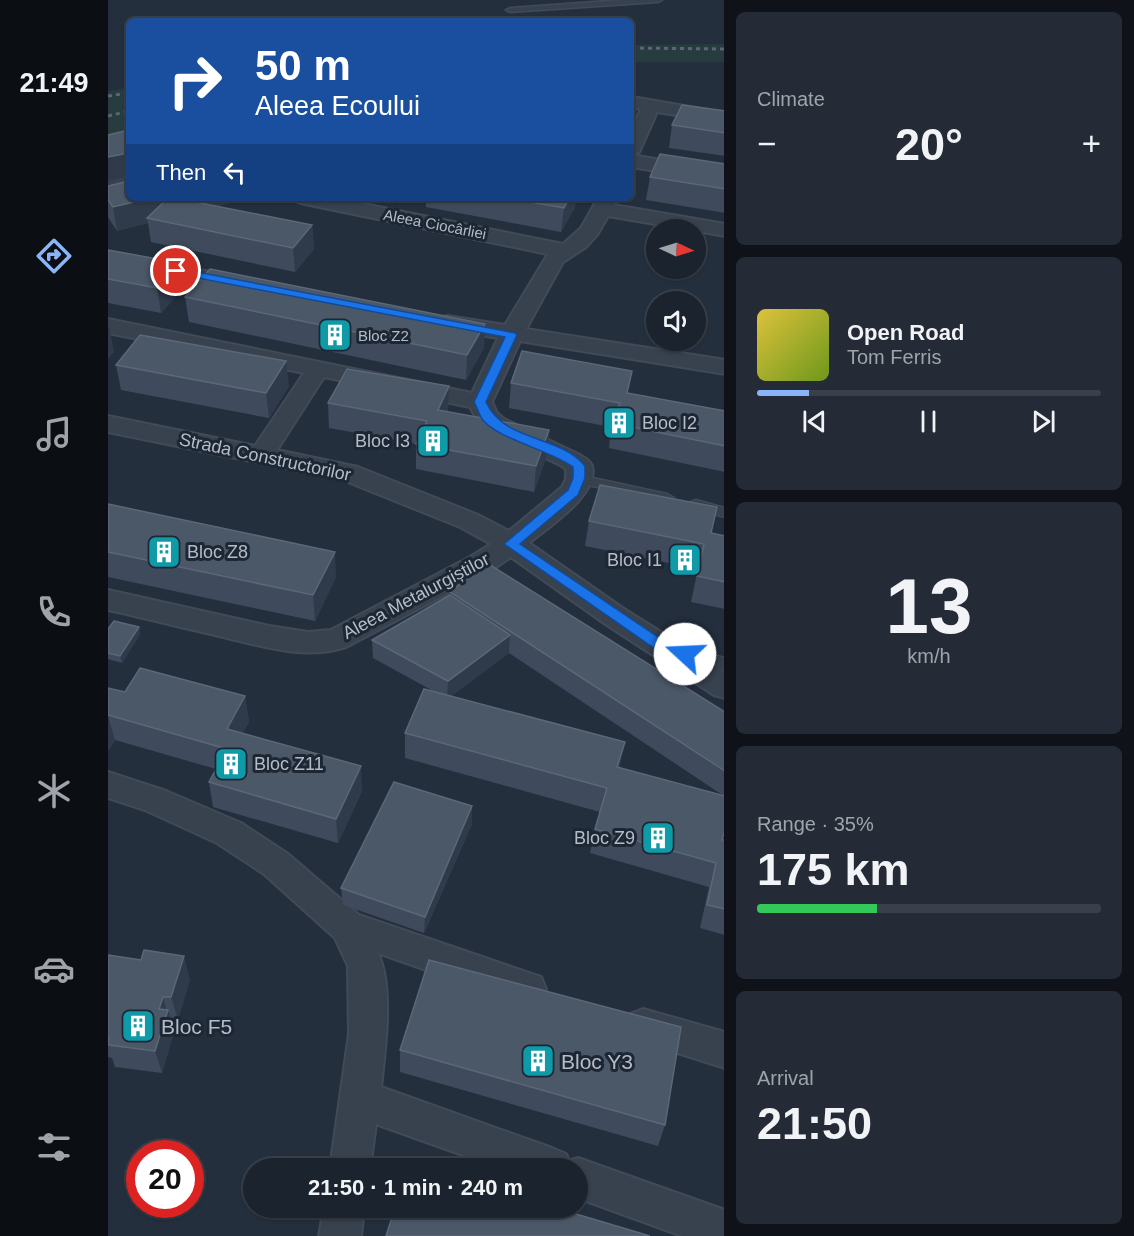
<!DOCTYPE html>
<meta charset="utf-8">
<style>
:root{--surface:#1b232e;--page:#242b36;--text:#f1f3f6;--muted:#a0a4aa;--line:#39404a;--accent:#8ab4f8}
body{margin:0;font-family:Arial,sans-serif;background:var(--page);color:var(--text);height:100vh;display:flex;flex-direction:column;font-size:22px;white-space:nowrap}
*{box-sizing:border-box;margin:0}
p{font-size:20px;color:var(--muted)}
.icon{flex:none;width:33px;height:33px;fill:none;stroke:currentColor;stroke-width:2;stroke-linecap:round;stroke-linejoin:round}
.map{position:relative;flex:1;overflow:hidden}
.details{display:flex;flex-direction:column;gap:12px;padding:12px;background:#0f1319;width:410px}
.details>*{flex:none}
.guide{position:absolute;left:18px;top:18px;width:508px;height:183px;border-radius:9px;box-shadow:0 2px 4px #0004,0 0 0 2px var(--line);background:#1a4fa0;color:#fff;overflow:hidden}
.needle{width:39px;rotate:94deg}
.buttons{position:absolute;left:538px;top:219px;display:grid;gap:12px}
.buttons a{display:grid;place-items:center;width:60px;height:60px;border-radius:50%;background:var(--surface);box-shadow:0 2px 4px #0004,0 0 0 2px var(--line);font-size:30px}
.speed{position:absolute;left:18px;top:1140px;display:flex;gap:12px;font-size:30px;font-weight:700;text-align:center}
.speed>*{display:grid;place-content:center;width:78px;height:78px;border-radius:50%;background:var(--surface);box-shadow:0 2px 4px #0004,0 0 0 2px var(--line);line-height:1}
.speed .limit{border:9px solid #d22;background:#fff;color:#111}
.pin{position:absolute;display:grid;place-items:center;width:51px;height:51px;color:#fff;margin:-26px;border:3px solid #fff;border-radius:50%;box-shadow:0 2px 6px #0007}
.me{position:absolute;width:66px;margin:-33px;rotate:290deg;stroke-linejoin:round;filter:drop-shadow(0 0 4px #0008)}
.turn{display:flex;align-items:center;gap:21px;height:126px;padding:0 30px;font-size:27px}
.turn .icon{width:78px;height:78px;stroke-width:2.5}
.turn b{display:block;font-size:42px;line-height:51px}
.then{display:flex;align-items:center;height:57px;padding:0 30px;background:#0003;gap:12px;font-size:22px}
.big{font-size:45px;font-weight:700;line-height:1.1}
.details .widget{flex:1;display:flex;flex-direction:column;justify-content:center;gap:9px;min-width:0;padding:0 21px;border-radius:9px;background:var(--page)}
.details .dial{align-items:center;gap:0}
.dial b{font-size:78px;line-height:1}
.song{display:flex;align-items:center;gap:18px}
.cover{width:72px;height:72px;border-radius:9px;background:linear-gradient(135deg,hsl(50 70% 55%),hsl(80 70% 35%))}
.played{height:6px;border-radius:3px;background:linear-gradient(90deg,var(--accent) 15%,var(--line) 15%)}
.keys{display:flex;justify-content:space-around;direction:ltr}
.heat{display:flex;justify-content:space-between;align-items:center;font-size:33px;direction:ltr}
.charge{height:9px;border-radius:4px;background:linear-gradient(90deg,#34c759 35%,var(--line) 0)}
.trip{position:absolute;left:135px;top:1158px;width:345px;height:60px;border-radius:30px;background:var(--surface);box-shadow:0 2px 4px #0004,0 0 0 2px var(--line);font-weight:700;line-height:60px;text-align:center}
main{display:flex;flex:1;min-height:0}
.tab-bar{display:flex;flex-direction:column;width:108px;justify-content:space-around;align-items:center;background:#0b0e12;color:var(--muted)}
.tab-bar .icon{width:42px;height:42px}
.tab-bar .current{color:var(--accent)}
.tab-bar b{font-size:27px;color:var(--text)}
.map>svg:first-child{display:block}
</style>
<main>
<nav class="tab-bar">
<b>21:49</b>
<svg class="icon current" aria-label="directions" viewBox="0 0 24 24"><path d="M12 3l9 9-9 9-9-9zM9 14v-3h6M13 9l2 2-2 2"/></svg>
<svg class="icon" aria-label="music" viewBox="0 0 24 24"><path d="M9 18V5l10-2v13"/><circle cx="6" cy="18" r="3"/><circle cx="16" cy="16" r="3"/></svg>
<svg class="icon" aria-label="phone" viewBox="0 0 24 24"><path d="M5 4h4l2 5-3 2q2 4 5 5l2-3 5 2v4C11 20 4 13 5 4z"/></svg>
<svg class="icon" aria-label="climate" viewBox="0 0 24 24"><path d="M12 3v18M4 7l16 10M4 17L20 7"/></svg>
<svg class="icon" aria-label="car" viewBox="0 0 24 24"><path d="M5 17H2v-5l4-1 3-4h7l3 4 3 1v5h-3M9 17h6M6 11h13"/><circle cx="7" cy="17" r="2"/><circle cx="17" cy="17" r="2"/></svg>
<svg class="icon" aria-label="filters" viewBox="0 0 24 24"><path d="M4 7h16M4 17h16"/><circle cx="9" cy="7" r="2"/><circle cx="15" cy="17" r="2"/></svg>
</nav>
<div class="map">
<svg width="617" height="1236" viewBox="0 0 617 1236">
<rect width="100%" height="100%" fill="#242f3e"/>
<g fill="#263c3f">
<polygon points="616,44 616,62 524,62 524,45"/>
<polygon points="21,88 21,154 0,158 0,91"/>
</g>
<g fill="none" stroke-linecap="round" stroke-linejoin="round">
<defs>
<g id="lane">
<polygon points="514,0 554,0 550,2 402,12 398,10 402,8"/>
<polygon points="471,475 559,494 566,498 559,502 466,482 464,479"/>
<polygon points="588,500 617,508 617,517 583,508 581,505 583,502"/>
<polygon points="575,647 617,658 617,670 570,657 567,653 570,649"/>
</g>
<g id="street">
<polygon points="524,97 617,113 617,123 549,112 533,148 531,152 524,153 524,129 533,109 524,107"/>
<polygon points="524,155 617,171 617,183 524,167"/>
<polygon points="21,172 21,184 0,189 0,177"/>
<path d="M187,198H226L455,244L473,228L490,198H510L506,205L617,224V236L500,216L489,235L478,247L455,262L418,329L617,360V374L412,341L384,402L389,413L396,419L470,454C475,457 482,460 484,466C492,494 439,528 421,543L516,609L617,672V698L606,695L496,623L403,557L382,571L238,647C195,661 150,645 107,635C72,627 36,618 0,610V590L161,626L200,632L223,630L362,557L383,544L352,527L235,480L0,432V416L147,446L196,373L0,333V319L364,393L390,338L340,330L332,328L329,323L332,318L340,316L397,325L440,254L197,204L190,202ZM216,377L362,407L371,423L379,430L452,465L458,469V479L454,487L401,531L370,515L250,467L169,450Z"/>
<polygon points="0,252 133,278 141,279 144,284 141,289 133,290 0,264"/>
<path d="M0,772L58,791L133,823L180,854L251,915L433,977L438,989L433,1001L420,1006L270,953C286,987 277,1051 273,1087L444,1148L458,1154L461,1161L470,1158L617,1210V1236H574L470,1198V1168H391L268,1124L262,1168H222L241,1034L240,966L227,938L156,874L109,843L37,810L0,798Z"/>
<polygon points="535,1009 617,1032 617,1068 522,1038 516,1026 522,1014"/>
<polygon points="216,1208 256,1208 253,1236 211,1236"/>
</g>
</defs>
<use href="#lane" stroke="#414a57" stroke-width="3"/>
<use href="#street" stroke="#414a57" stroke-width="4"/>
<use href="#lane" fill="#38414e" fill-rule="evenodd"/>
<use href="#street" fill="#38414e" fill-rule="evenodd"/>
<g stroke="#5a6575" stroke-width="3" stroke-dasharray="4 4" stroke-linecap="butt">
<polyline points="524,48 617,49"/>
<polyline points="0,96 21,93"/>
<polyline points="0,116 21,111"/>
</g>
</g>
<g fill="#3f4b5c" fill-rule="evenodd">
<polygon points="617,111 617,156 561,148 564,125"/>
<polygon points="617,164 617,213 538,200 542,177"/>
<polygon points="0,186 143,198 109,206 204,225 206,249 187,272 43,242 40,223 9,231 0,217"/>
<polygon points="318,198 468,198 467,207 453,232 318,207"/>
<polygon points="0,250 76,287 53,313 0,303"/>
<polygon points="77,297 376,348 358,380 81,322"/>
<polygon points="8,365 181,386 161,418 13,390"/>
<polygon points="403,383 521,393 617,411 617,472 501,448 503,427 401,408"/>
<polygon points="220,403 340,412 441,430 439,455 426,492 308,469 308,444 221,428"/>
<polygon points="0,504 228,577 207,621 0,577"/>
<polygon points="481,521 603,533 617,536 617,609 583,602 590,569 477,546"/>
<path d="M342,592L617,712V830L614,840H617V935L592,928L601,887L482,853L487,829L492,812L297,758V733L327,692L265,658L264,640L342,595ZM401,653L616,796L512,768L343,696Z"/>
<polygon points="31,627 32,634 14,663 0,659 0,629"/>
<polygon points="0,688 17,692 137,696 141,722 134,734 254,791 230,843 105,807 101,782 108,769 7,740 0,751"/>
<polygon points="364,806 364,824 316,933 235,905 233,888"/>
<polygon points="0,955 82,979 70,1020 63,1020 66,1032 54,1073 7,1067 4,1058 0,1057"/>
<polygon points="292,1050 557,1125 550,1146 292,1072"/>
</g>
<g fill="#2f3b4b">
<polygon points="21,153 21,176 0,181 0,157"/>
<polygon points="43,198 143,198 51,220 39,218 40,223 9,231 5,207"/>
<polygon points="461,198 468,198 467,207 453,232 456,208"/>
<polygon points="204,225 206,249 187,272 185,248"/>
<polygon points="72,263 76,287 53,313 49,288"/>
<polygon points="377,324 376,348 358,380 359,355"/>
<polygon points="1,327 6,352 0,359 0,328"/>
<polygon points="178,361 181,386 161,418 158,393"/>
<polygon points="341,386 340,411 330,435 330,410"/>
<polygon points="441,430 439,455 426,492 428,466"/>
<polygon points="227,552 228,577 207,621 205,595"/>
<polygon points="31,627 32,634 14,663 12,656"/>
<polygon points="402,635 401,653 339,699 340,681"/>
<polygon points="137,696 141,722 123,754 119,729"/>
<polygon points="0,716 7,740 0,751"/>
<polygon points="517,742 512,767 505,792 509,767"/>
<polygon points="253,766 254,791 230,843 228,819"/>
<polygon points="364,806 364,824 316,933 317,917"/>
<polygon points="76,956 82,979 70,1020 63,997"/>
<polygon points="55,997 59,1012 60,1010 66,1032 54,1073 47,1051 51,1009"/>
</g>
<g fill="#4b5868" stroke="#5c6777" stroke-width="1.5">
<polygon points="574,105 617,111 617,133 564,125"/>
<polygon points="21,130 21,153 0,157 0,135"/>
<polygon points="552,154 617,164 617,189 542,177"/>
<polygon points="21,181 21,198 43,198 5,207 0,200 0,186"/>
<polygon points="60,198 67,198 204,225 185,248 39,218"/>
<polygon points="398,198 461,198 456,208"/>
<polygon points="0,250 72,263 49,288 0,279"/>
<polygon points="102,269 377,324 359,355 77,297"/>
<polygon points="32,335 178,361 158,393 8,365"/>
<polygon points="414,351 524,371 519,393 617,411 617,446 504,423 512,403 403,383"/>
<polygon points="239,369 341,386 330,410 441,430 428,466 308,444 319,421 220,403"/>
<polygon points="492,485 609,507 603,533 617,536 617,582 589,576 596,544 481,521"/>
<polygon points="0,504 227,552 205,595 0,552"/>
<polygon points="379,563 617,712 617,771 342,592"/>
<polygon points="342,595 402,635 340,681 264,640"/>
<polygon points="6,621 31,627 12,656 0,653 0,629"/>
<polygon points="32,668 137,696 119,729 253,766 228,819 101,782 119,749 0,715 0,688 17,692"/>
<polygon points="316,689 517,742 509,767 617,796 617,830 614,840 617,840 617,909 599,905 608,863 487,829 499,788 297,733"/>
<polygon points="286,782 364,806 317,917 233,888"/>
<polygon points="36,950 76,956 63,997 55,997 51,1009 60,1010 47,1051 0,1045 1,1037 0,1036 0,955 33,960"/>
<polygon points="321,960 573,1027 557,1125 292,1050"/>
<polygon points="301,1163 320,1168 299,1168"/>
<polygon points="287,1208 448,1208 542,1236 278,1236"/>
</g>
<path fill="#1a73e8" stroke="#114b97" stroke-width="1.5" d="M68,268L407,333L409,335L378,402C397,443 451,434 477,466V478L470,495L412,544L562,645L582,650L584,654L582,658L577,659L553,653L396,544L460,490L465,478V467C442,450 389,439 374,419C371,414 369,407 366,402L397,337L64,273V269Z"/>
<defs>
<symbol id="building-square" viewBox="-11 -11 22 22"><rect x="-9" y="-9" width="18" height="18" rx="4" fill="#0f9aa8" stroke="#1d2633"/><path d="M-4-6H4V6H1V3H-1V6H-4ZM-2.5-4.3h1.7v1.8h-1.7ZM.8-4.3h1.7v1.8H.8ZM-2.5-1h1.7V.8h-1.7ZM.8-1h1.7V.8H.8Z" fill="#fff"/></symbol>
</defs>
<g fill-rule="evenodd">
<use href="#building-square" x="208" y="316" width="38" height="38"/>
<use href="#building-square" x="492" y="404" width="38" height="38"/>
<use href="#building-square" x="306" y="422" width="38" height="38"/>
<use href="#building-square" x="37" y="533" width="38" height="38"/>
<use href="#building-square" x="558" y="541" width="38" height="38"/>
<use href="#building-square" x="104" y="745" width="38" height="38"/>
<use href="#building-square" x="531" y="819" width="38" height="38"/>
<use href="#building-square" x="11" y="1007" width="38" height="38"/>
<use href="#building-square" x="411" y="1042" width="38" height="38"/>
</g>
<g text-anchor="middle" dominant-baseline="central" stroke-width="6" stroke-linejoin="round" paint-order="stroke">
<g font-size="15" fill="#b4bcc9" stroke="#1d2633">
<text transform="translate(327 224) rotate(11)">Aleea Ciocârliei</text>
</g>
<g font-size="15" fill="#b4bcc9" stroke="#1d2633" text-anchor="start">
<text x="250" y="335">Bloc Z2</text>
</g>
<g font-size="18" fill="#b4bcc9" stroke="#1d2633" text-anchor="start">
<text x="534" y="423">Bloc I2</text>
<text x="302" y="441" text-anchor="end">Bloc I3</text>
<text x="79" y="552">Bloc Z8</text>
<text x="554" y="560" text-anchor="end">Bloc I1</text>
<text x="146" y="764">Bloc Z11</text>
<text x="527" y="838" text-anchor="end">Bloc Z9</text>
</g>
<g font-size="18" fill="#b4bcc9" stroke="#1d2633">
<text transform="translate(157 457) rotate(12)">Strada Constructorilor</text>
<text transform="translate(308 596) rotate(-28)">Aleea Metalurgiștilor</text>
</g>
<g font-size="21" fill="#b4bcc9" stroke="#1d2633" text-anchor="start">
<text x="53" y="1026">Bloc F5</text>
<text x="453" y="1061">Bloc Y3</text>
</g>
</g>
</svg>
<div class="buttons">
<a><svg class="needle" viewBox="-14 -14 28 28"><path d="M0-13l5 13h-10z" fill="#e53935"/><path d="M0 13l5-13h-10z" fill="#a0a4aa"/></svg></a>
<a><svg class="icon" aria-label="sound" viewBox="0 0 24 24"><path d="M4 9h4l5-4v14l-5-4H4zM17 9q2 3 0 6"/></svg></a>
</div>
<div class="speed"><div class="limit">20</div></div>
<div class="pin" style="left:68px;top:271px;background:#d93025"><svg class="icon" aria-label="arrive" viewBox="0 0 24 24"><path d="M6 21V4h12l-3 4 3 4H6"/></svg></div>
<svg class="me" style="left:577px;top:654px" viewBox="-20 -20 40 40"><circle r="19" fill="#fff"/><path d="M0-13L10 11 0 6-10 11z" fill="#1a73e8"/></svg>
<div class="trip">21:50 · 1 min · 240 m</div>
<div class="guide">
<div class="turn"><svg class="icon" aria-label="right" viewBox="0 0 24 24"><path d="M7 20v-9h11M14 6l5 5-5 5"/></svg><div><b>50 m</b>Aleea Ecoului</div></div>
<div class="then">Then<svg class="icon" aria-label="left" viewBox="0 0 24 24"><path d="M17 20v-9H6M10 6l-5 5 5 5"/></svg></div>
</div>
</div>
<section class="details">
<div class="widget"><p>Climate</p>
<div class="heat"><a>−</a><b class="big">20°</b><a>+</a></div>
</div>
<div class="widget">
<div class="song"><i class="cover"></i><div><b>Open Road</b><p>Tom Ferris</p></div></div>
<div class="played"></div>
<div class="keys"><svg class="icon" aria-label="previous" viewBox="0 0 24 24"><path d="M18 5L8 12l10 7zM5 5v14"/></svg><svg class="icon" aria-label="pause" viewBox="0 0 24 24"><path d="M8 5v14M16 5v14"/></svg><svg class="icon" aria-label="next" viewBox="0 0 24 24"><path d="M6 5l10 7-10 7zM19 5v14"/></svg></div>
</div>
<div class="widget dial"><b>13</b><p>km/h</p></div>
<div class="widget"><p>Range · 35%</p><b class="big">175 km</b><div class="charge"></div></div>
<div class="widget"><p>Arrival</p><b class="big">21:50</b></div>
</section>
</main>
